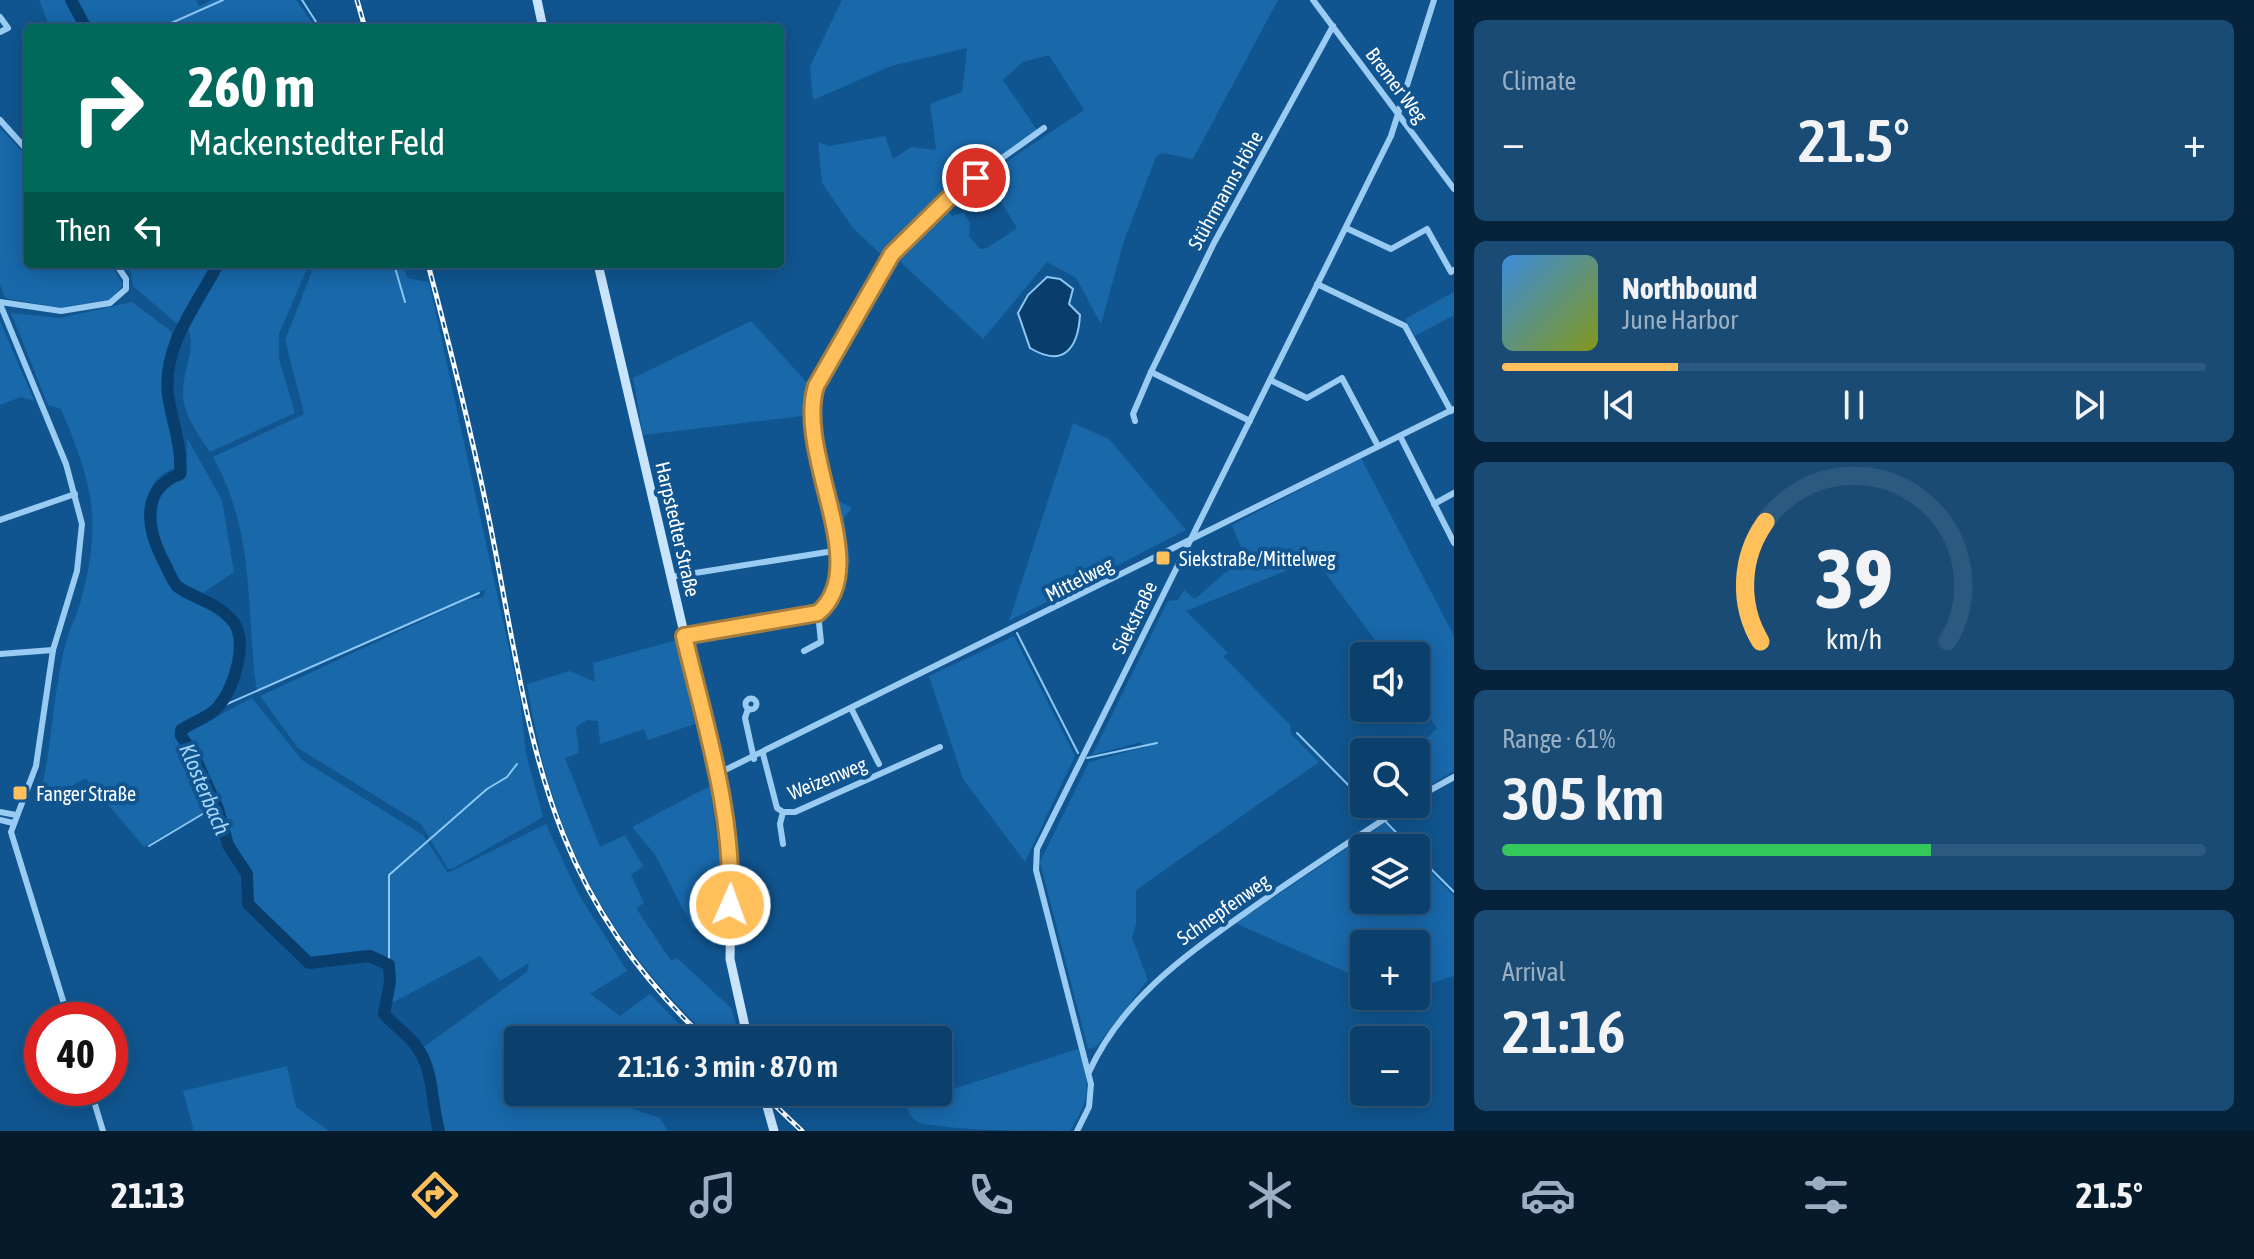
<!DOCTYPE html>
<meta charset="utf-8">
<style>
:root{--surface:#0c406c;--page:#1a4b74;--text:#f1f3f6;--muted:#9aafc2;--line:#2c597f;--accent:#ffc05c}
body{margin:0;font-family:"Asap Condensed",sans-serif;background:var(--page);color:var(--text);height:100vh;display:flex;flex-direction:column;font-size:30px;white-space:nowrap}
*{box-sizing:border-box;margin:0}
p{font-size:26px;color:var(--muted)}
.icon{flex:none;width:44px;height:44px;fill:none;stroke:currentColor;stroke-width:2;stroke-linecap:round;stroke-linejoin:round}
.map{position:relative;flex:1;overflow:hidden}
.details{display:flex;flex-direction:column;gap:20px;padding:20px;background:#07233b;width:800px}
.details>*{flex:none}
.hud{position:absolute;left:24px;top:24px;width:760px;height:244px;border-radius:8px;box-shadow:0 4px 20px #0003,0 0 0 2px var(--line);background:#00695c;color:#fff;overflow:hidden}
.tools{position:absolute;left:1350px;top:642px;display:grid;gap:16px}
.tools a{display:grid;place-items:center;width:80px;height:80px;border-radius:8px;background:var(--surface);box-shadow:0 4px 20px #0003,0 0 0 2px var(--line);font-size:40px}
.speed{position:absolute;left:24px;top:1002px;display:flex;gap:16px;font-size:40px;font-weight:700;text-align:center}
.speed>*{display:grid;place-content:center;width:104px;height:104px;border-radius:50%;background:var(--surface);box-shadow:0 4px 20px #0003,0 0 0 2px var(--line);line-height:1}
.speed .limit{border:12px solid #d22;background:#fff;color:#111}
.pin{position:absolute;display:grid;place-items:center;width:68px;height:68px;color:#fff;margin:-34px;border:4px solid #fff;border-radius:50%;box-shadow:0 2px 8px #0007}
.me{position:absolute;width:88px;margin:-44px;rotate:2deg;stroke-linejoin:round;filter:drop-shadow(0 0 6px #0008)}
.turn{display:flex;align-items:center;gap:28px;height:168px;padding:0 32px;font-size:36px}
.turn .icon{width:104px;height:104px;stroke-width:2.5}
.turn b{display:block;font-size:56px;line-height:68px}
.then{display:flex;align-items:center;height:76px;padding:0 32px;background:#0003;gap:16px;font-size:30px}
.big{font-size:60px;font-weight:600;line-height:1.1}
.details .tile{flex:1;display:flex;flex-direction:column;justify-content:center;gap:12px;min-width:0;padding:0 28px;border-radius:12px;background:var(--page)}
.details .dial{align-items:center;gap:0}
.dial svg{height:208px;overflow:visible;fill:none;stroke:var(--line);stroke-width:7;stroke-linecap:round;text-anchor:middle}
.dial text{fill:var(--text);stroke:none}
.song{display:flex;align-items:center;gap:24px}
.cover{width:96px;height:96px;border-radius:12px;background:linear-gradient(135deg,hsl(210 70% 55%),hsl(70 70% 35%))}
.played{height:8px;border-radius:4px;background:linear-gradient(90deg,var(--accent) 25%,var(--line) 25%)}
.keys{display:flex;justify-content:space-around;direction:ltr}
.heat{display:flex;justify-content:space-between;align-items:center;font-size:44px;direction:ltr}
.charge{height:12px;border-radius:6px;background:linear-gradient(90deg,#34c759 61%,var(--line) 0)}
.trip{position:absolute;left:504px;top:1026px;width:448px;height:80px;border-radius:8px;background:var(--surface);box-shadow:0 4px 20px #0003,0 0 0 2px var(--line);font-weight:600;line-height:80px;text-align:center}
.menu{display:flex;height:128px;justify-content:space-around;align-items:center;background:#051a2b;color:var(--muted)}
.menu .icon{width:56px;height:56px}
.menu .selected{color:var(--accent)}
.menu b{font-size:36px;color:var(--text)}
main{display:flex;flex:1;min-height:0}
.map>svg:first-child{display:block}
</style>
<main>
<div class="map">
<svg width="1454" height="1131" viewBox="0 0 1454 1131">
<rect width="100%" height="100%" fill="#105590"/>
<g fill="#1868aa">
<polygon points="39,0 66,0 80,28 50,28"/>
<polygon points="76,0 196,0 199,6 212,0 296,0 316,28 91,28"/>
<polygon points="842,0 1278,0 1193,159 1162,153 1156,157 1124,241 1101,324 1076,278 1047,262 983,339 894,256 943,207 952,216 964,212 970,223 969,236 980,249 987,248 1017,228 985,176 1084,110 1049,55 1023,62 1003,80 1037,130 952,191 885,258 853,228 822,183 818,142 829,146 885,136 893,159 911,147 936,150 930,104 962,92 967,48 891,66 813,100 810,66"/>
<polygon points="0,128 28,158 28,264 111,264 123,285 111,300 60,308 5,298 0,284"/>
<polygon points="125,264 216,264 181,327 133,286 131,272"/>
<path d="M221,264H309L279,334V359L295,413L210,452C198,434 181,412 183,389C184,368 197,346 187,327Z"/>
<path d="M315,264H403L407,278L429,282L520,699L526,753L543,817L452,869H448L421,824L298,748L260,696L467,600L483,597L486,589L258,691L256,686C246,603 255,533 213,457L304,414L285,340Z"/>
<polygon points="1454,292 1454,315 1415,336 1405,319"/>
<path d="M132,302L172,332C167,357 163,382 167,407C171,429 178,446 174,469C126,482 152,564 177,591C197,612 236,602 236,645C236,668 228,697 209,711C196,721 182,719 174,735L187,753L211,808L144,847L86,778L38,804C52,752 52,698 65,646C69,630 77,615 81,600C103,520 92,483 61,409L48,405L11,313L60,318Z"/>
<polygon points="0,321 34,400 34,401 21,397 0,405"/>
<polygon points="751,321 820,397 819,433 837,500 852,508 844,518 850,561 834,602 832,597 843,563 815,447 811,415 643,435 633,378"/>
<polygon points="1073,423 1109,439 1186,530 1009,621"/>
<path d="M187,438L222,500L234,572L203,593C197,589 185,586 180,581C157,560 150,509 165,484L181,481L187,474Z"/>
<polygon points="1361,458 1454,636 1454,771 1416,793 1416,752 1413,752 1437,728 1416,697 1416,656 1387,656 1315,559 1186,611 1228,653 1223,656 1290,725 1291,734 1319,762 1136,890 1136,924 1132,938 1148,980 1096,1047 1088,1049 1040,862 1089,762 1145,747 1141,742 1092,755 1168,601 1178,600 1184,590 1195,599 1226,572 1247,562 1232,525"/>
<polygon points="1014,636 1075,756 1025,862 963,779 929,676"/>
<path d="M677,640L695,724L648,740L644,729L600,744L598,721L587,720L576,727L579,753L565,758L600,847L625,835L643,866L631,875L644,903L636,908L671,961L677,958L732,1009L740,1040H712C600,932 552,838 527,684L570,671L595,682L593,663Z"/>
<polygon points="252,698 302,760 423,835 448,873 546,824 578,893 627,971 590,994 620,1016 650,994 681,1026 668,1040 518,1040 518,1092 632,1092 633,1109 660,1118 668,1131 444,1131 431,1066 421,1049 527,972 529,963 500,981 480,956 390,1004 394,982 390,959 363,950 310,958 251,903 250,874 231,842 221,809 185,737 191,730"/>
<polygon points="710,786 723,888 721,931 693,929 656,856 632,827"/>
<polygon points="1385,823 1408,848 1364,848 1364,900 1416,900 1416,857 1454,896 1454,976 1416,988 1416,944 1364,944 1364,980 1235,923"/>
<path d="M1078,1049C1091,1087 1091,1096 1070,1131C1028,1131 958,1131 920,1123C911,1119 909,1112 906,1104Z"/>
<polygon points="287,1066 296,1107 329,1131 194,1131 183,1091"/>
</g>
<path fill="#093d6c" stroke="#8cc8f6" stroke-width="2" d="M1047,277L1060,279L1073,289L1069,304L1080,315C1078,349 1063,368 1030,348L1018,313L1028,295Z"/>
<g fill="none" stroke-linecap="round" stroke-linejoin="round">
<g stroke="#8cc8f6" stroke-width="2">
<polyline points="302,0 320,28"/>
<polyline points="160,28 223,0"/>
<polyline points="394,264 405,302"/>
<polyline points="1017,633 1078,753"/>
<polyline points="218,708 479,593"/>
<polyline points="1297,733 1364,801"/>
<polyline points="1087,758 1157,743"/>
<polyline points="1367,804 1378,815"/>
<polyline points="1386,822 1411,848"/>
<polyline points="149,846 216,806"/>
<polyline points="1416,854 1454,892"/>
<polyline points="389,965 389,875 487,789 507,777 517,764"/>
</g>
<g stroke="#093d6c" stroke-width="12">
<polyline points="71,0 86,28"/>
<path d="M218,264C197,305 162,346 168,395C172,422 182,445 180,474C137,491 148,533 166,566C169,572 173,583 178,587C195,599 215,602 230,618C251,638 234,690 217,708C208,718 192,722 181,730V736L192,751L218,809L228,845L247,874L248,904L309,963L370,956L389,965L390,982L384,1014C394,1026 407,1033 416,1046C434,1069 431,1102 439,1131"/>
</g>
<g stroke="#9acbf3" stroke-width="6">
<polyline points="1313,0 1454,189"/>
<polyline points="0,17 8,28 0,32"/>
<polyline points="0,120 28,151"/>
<polyline points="1346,228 1391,249 1427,229 1451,272 1454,270"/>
<polyline points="1317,284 1405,326 1451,411"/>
<polyline points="0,302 61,311 110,303 126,289 126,279 116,264"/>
<polyline points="0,304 66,464 82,524 77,571 53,650 36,766 11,832 69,1020"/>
<polyline points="1270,380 1307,398 1342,378 1378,446"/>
<polyline points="1135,421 1133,414 1151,372"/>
<polyline points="1250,421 1151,372 1214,243 1333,26"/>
<polyline points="1400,436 1454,543"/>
<polyline points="1434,504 1454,493"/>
<polyline points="0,520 75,494"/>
<polyline points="670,577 840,550"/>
<path d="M684,636L818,613C875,563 801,467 810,405C815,377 833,352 847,329C862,305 875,279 891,256C927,207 995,164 1044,128"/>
<polyline points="804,651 821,642 818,613"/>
<polyline points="0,654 53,650"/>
<circle cx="751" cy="704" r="5.5"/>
<polyline points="748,709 745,718 754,759"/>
<polyline points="852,710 879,764"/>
<polyline points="763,754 777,808 783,812 795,812 940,747"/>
<polyline points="717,774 1454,409"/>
<polyline points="1416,798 1454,777"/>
<polyline points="0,812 16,815"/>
<polyline points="783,812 780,824 783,844"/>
<polyline points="0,820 13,823"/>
<path d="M1089,1072C1122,1000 1182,958 1245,913C1298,875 1353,840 1407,804"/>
<polyline points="90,1088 103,1131"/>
<polyline points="1077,1131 1089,1107 1091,1084 1036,870 1037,849 1391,136 1434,0"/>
</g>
<g stroke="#c9e5fd" stroke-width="9">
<polyline points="537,0 543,28"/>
<polyline points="598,264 726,813 732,862 730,959 748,1040"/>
<polyline points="763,1092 774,1131"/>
</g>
<defs>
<g id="rail">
<polyline points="357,0 365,28"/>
<path d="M428,264C452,354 474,443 492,534C533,743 542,884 706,1040"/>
<polyline points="761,1092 802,1131"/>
</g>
</defs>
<use href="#rail" stroke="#fff" stroke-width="5"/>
<use href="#rail" stroke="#105590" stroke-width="2" stroke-dasharray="6" stroke-linecap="butt"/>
</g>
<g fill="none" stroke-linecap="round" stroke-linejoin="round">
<defs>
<path id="route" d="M730,905C734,813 705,725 684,636L818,613C874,566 795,455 816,386L892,254L953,194L976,178"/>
</defs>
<use href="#route" stroke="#a67d3c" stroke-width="20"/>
<use href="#route" stroke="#ffc05c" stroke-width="14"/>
</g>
<g fill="#ffc05c" stroke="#105590" stroke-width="3">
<rect x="1155" y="550" width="16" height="16" rx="4"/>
<rect x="12" y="785" width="16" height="16" rx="4"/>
</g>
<g text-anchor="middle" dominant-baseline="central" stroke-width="8" stroke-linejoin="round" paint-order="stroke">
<g font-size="20" fill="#fff" stroke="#105590">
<text transform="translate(1397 85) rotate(53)">Bremer Weg</text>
<text transform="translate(1225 190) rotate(-61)">Stührmanns Höhe</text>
<text transform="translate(678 529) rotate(77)">Harpstedter Straße</text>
<text transform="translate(1079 579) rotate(-27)">Mittelweg</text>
<text transform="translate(1134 617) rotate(-64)">Siekstraße</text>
<text transform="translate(827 778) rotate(-22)">Weizenweg</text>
<text transform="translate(1223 909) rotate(-35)">Schnepfenweg</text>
</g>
<g font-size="20" fill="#fff" stroke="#105590" text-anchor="start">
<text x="1179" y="558">Siekstraße/Mittelweg</text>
<text x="36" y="793">Fanger Straße</text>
</g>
<g font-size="22" font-style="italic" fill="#a6d5fa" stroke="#105590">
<text transform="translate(205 789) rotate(67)">Klosterbach</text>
</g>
</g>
</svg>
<div class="tools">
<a><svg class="icon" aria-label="sound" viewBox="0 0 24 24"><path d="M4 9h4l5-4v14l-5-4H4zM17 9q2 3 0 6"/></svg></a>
<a><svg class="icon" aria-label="search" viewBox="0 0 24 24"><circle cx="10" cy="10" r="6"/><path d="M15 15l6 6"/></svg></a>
<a><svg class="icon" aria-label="layers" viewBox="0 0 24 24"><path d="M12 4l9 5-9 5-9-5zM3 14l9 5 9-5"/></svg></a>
<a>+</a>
<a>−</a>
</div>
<div class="speed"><div class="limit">40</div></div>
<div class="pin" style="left:976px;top:178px;background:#d93025"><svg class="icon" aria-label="arrive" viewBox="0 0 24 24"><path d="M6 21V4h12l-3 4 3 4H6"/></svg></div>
<svg class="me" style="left:730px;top:905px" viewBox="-20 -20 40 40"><circle r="17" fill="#ffc05c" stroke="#fff" stroke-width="3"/><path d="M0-11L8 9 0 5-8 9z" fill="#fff"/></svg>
<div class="trip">21:16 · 3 min · 870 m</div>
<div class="hud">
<div class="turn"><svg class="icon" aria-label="right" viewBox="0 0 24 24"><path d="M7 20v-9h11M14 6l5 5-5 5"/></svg><div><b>260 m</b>Mackenstedter Feld</div></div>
<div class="then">Then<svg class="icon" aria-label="left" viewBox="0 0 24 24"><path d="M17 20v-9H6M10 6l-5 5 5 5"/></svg></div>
</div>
</div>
<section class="details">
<div class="tile"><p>Climate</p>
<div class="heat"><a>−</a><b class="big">21.5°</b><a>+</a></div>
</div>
<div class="tile">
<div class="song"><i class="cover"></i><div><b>Northbound</b><p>June Harbor</p></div></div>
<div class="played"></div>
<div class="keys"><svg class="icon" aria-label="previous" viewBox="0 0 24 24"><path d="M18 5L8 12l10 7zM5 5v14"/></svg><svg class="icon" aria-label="pause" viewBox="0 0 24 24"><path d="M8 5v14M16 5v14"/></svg><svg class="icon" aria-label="next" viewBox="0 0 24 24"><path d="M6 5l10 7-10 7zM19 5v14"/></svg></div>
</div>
<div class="tile dial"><svg viewBox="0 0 100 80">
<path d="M14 69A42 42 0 1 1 86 69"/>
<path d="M14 69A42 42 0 0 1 16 23" stroke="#ffc05c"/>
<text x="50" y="56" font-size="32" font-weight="700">39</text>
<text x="50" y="72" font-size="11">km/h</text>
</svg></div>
<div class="tile"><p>Range · 61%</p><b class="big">305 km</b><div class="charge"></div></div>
<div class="tile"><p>Arrival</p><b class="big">21:16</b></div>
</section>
</main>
<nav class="menu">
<b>21:13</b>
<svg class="icon selected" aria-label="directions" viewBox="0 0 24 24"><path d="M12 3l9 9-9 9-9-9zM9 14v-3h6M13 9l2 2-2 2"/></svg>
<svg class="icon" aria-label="music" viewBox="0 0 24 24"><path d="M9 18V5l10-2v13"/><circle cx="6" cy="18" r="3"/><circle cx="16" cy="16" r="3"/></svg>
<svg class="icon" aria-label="phone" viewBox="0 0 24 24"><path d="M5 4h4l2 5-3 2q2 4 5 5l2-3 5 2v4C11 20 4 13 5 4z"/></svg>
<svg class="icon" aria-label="climate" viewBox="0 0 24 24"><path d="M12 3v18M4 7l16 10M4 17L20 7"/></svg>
<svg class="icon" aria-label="car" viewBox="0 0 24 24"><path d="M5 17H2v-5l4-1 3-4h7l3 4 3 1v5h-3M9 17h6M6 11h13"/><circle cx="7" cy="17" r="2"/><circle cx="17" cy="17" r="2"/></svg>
<svg class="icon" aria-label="filters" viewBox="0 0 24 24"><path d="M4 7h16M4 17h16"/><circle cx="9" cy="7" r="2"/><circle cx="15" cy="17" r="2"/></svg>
<b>21.5°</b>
</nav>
